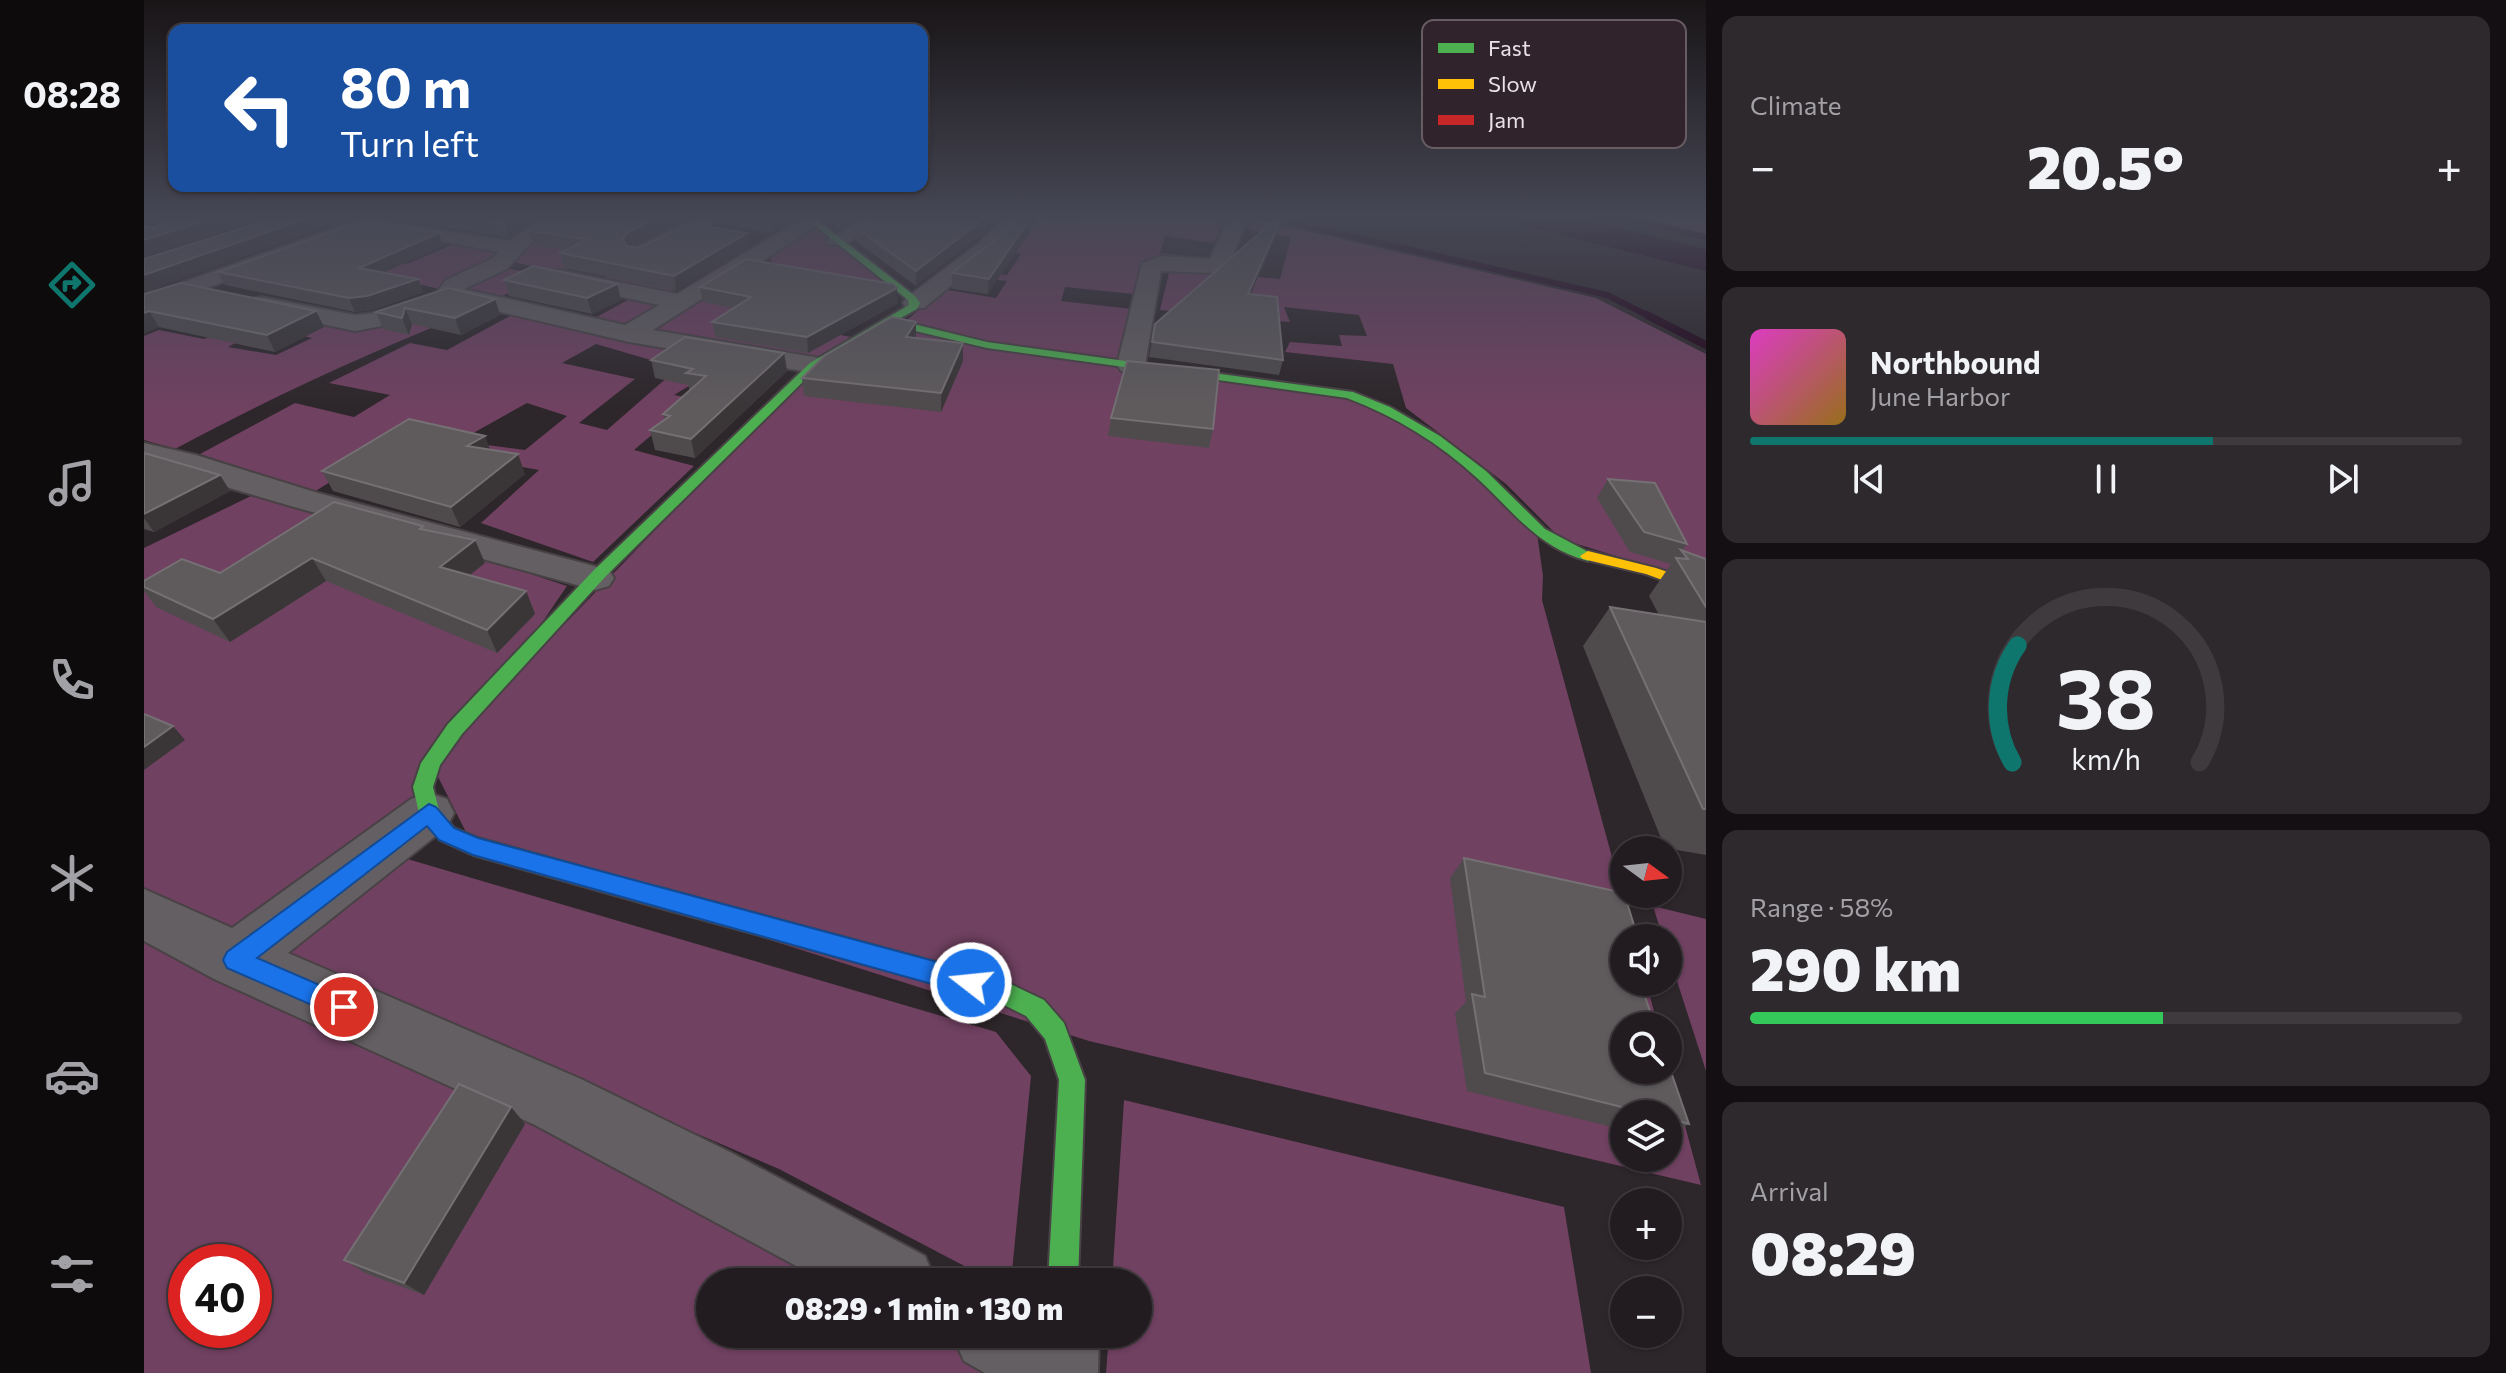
<!DOCTYPE html>
<meta charset="utf-8">
<style>
:root{--surface:#221c20;--page:#2e292d;--text:#f1f3f6;--muted:#a2a1a5;--line:#3f3a3e;--accent:#0f766e}
body{margin:0;font-family:Commissioner,sans-serif;background:var(--page);color:var(--text);height:100vh;display:flex;flex-direction:column;font-size:30px;white-space:nowrap}
*{box-sizing:border-box;margin:0}
p{font-size:26px;color:var(--muted)}
.icon{flex:none;width:44px;height:44px;fill:none;stroke:currentColor;stroke-width:2;stroke-linecap:round;stroke-linejoin:round}
.map{position:relative;flex:1;overflow:hidden}
.panel{display:flex;flex-direction:column;gap:16px;padding:16px;background:#130f12;width:800px}
.panel>*{flex:none}
.guide{position:absolute;left:24px;top:24px;width:760px;height:168px;border-radius:16px;box-shadow:0 2px 6px #0004,0 0 0 2px var(--line);background:#1a4fa0;color:#fff;overflow:hidden}
.needle{width:52px;rotate:105deg}
.fabs{position:absolute;left:1466px;top:836px;display:grid;gap:16px}
.fabs a{display:grid;place-items:center;width:72px;height:72px;border-radius:50%;background:var(--surface);box-shadow:0 2px 6px #0004,0 0 0 2px var(--line);font-size:40px}
.speed{position:absolute;left:24px;top:1244px;display:flex;gap:16px;font-size:40px;font-weight:700;text-align:center}
.speed>*{display:grid;place-content:center;width:104px;height:104px;border-radius:50%;background:var(--surface);box-shadow:0 2px 6px #0004,0 0 0 2px var(--line);line-height:1}
.speed .limit{border:12px solid #d22;background:#fff;color:#111}
.pin{position:absolute;display:grid;place-items:center;width:68px;height:68px;color:#fff;margin:-34px;border:4px solid #fff;border-radius:50%;box-shadow:0 2px 8px #0007}
.me{position:absolute;width:88px;margin:-44px;rotate:286deg;stroke-linejoin:round;filter:drop-shadow(0 0 6px #0008)}
.turn{display:flex;align-items:center;gap:28px;height:168px;padding:0 40px;font-size:36px}
.turn .icon{width:104px;height:104px;stroke-width:2.5}
.turn b{display:block;font-size:56px;line-height:68px}
.big{font-size:60px;font-weight:800;line-height:1.1}
.panel .tile{flex:1;display:flex;flex-direction:column;justify-content:center;gap:12px;min-width:0;padding:0 28px;border-radius:16px;background:var(--page)}
.panel .dial{align-items:center;gap:0}
.dial svg{height:208px;overflow:visible;fill:none;stroke:var(--line);stroke-width:7;stroke-linecap:round;text-anchor:middle}
.dial text{fill:var(--text);stroke:none}
.song{display:flex;align-items:center;gap:24px}
.cover{width:96px;height:96px;border-radius:12px;background:linear-gradient(135deg,hsl(310 70% 55%),hsl(40 70% 35%))}
.played{height:8px;border-radius:4px;background:linear-gradient(90deg,var(--accent) 65%,var(--line) 65%)}
.keys{display:flex;justify-content:space-around;direction:ltr}
.heat{display:flex;justify-content:space-between;align-items:center;font-size:44px;direction:ltr}
.charge{height:12px;border-radius:6px;background:linear-gradient(90deg,#34c759 58%,var(--line) 0)}
.trip{position:absolute;left:552px;top:1268px;width:456px;height:80px;border-radius:40px;background:var(--surface);box-shadow:0 2px 6px #0004,0 0 0 2px var(--line);font-weight:800;line-height:80px;text-align:center}
main{display:flex;flex:1;min-height:0}
.tabs{display:flex;flex-direction:column;width:144px;justify-content:space-around;align-items:center;background:#0e0b0d;color:var(--muted)}
.tabs .icon{width:56px;height:56px}
.tabs .selected{color:var(--accent)}
.tabs b{font-size:36px;color:var(--text)}
.map>svg:first-child{display:block}
</style>
<main>
<nav class="tabs">
<b>08:28</b>
<svg class="icon selected" aria-label="directions" viewBox="0 0 24 24"><path d="M12 3l9 9-9 9-9-9zM9 14v-3h6M13 9l2 2-2 2"/></svg>
<svg class="icon" aria-label="music" viewBox="0 0 24 24"><path d="M9 18V5l10-2v13"/><circle cx="6" cy="18" r="3"/><circle cx="16" cy="16" r="3"/></svg>
<svg class="icon" aria-label="phone" viewBox="0 0 24 24"><path d="M5 4h4l2 5-3 2q2 4 5 5l2-3 5 2v4C11 20 4 13 5 4z"/></svg>
<svg class="icon" aria-label="climate" viewBox="0 0 24 24"><path d="M12 3v18M4 7l16 10M4 17L20 7"/></svg>
<svg class="icon" aria-label="car" viewBox="0 0 24 24"><path d="M5 17H2v-5l4-1 3-4h7l3 4 3 1v5h-3M9 17h6M6 11h13"/><circle cx="7" cy="17" r="2"/><circle cx="17" cy="17" r="2"/></svg>
<svg class="icon" aria-label="filters" viewBox="0 0 24 24"><path d="M4 7h16M4 17h16"/><circle cx="9" cy="7" r="2"/><circle cx="15" cy="17" r="2"/></svg>
</nav>
<div class="map">
<svg width="1562" height="1373" viewBox="0 0 1562 1373">
<rect width="100%" height="100%" fill="#2d262a"/>
<g fill="#704161" fill-rule="evenodd">
<polygon points="880,217 930,220 934,217 1081,217 1070,243 1021,236 1016,253 1059,258 1058,264 1007,259 990,294 921,287 917,301 988,309 976,359 838,341 762,321 798,289 852,298 863,281 847,279 854,274 863,275 877,254 866,252"/>
<polygon points="1483,217 1562,217 1562,237"/>
<polygon points="1111,219 1452,298 1562,354 1562,584 1417,539 1362,484 1262,408 1249,364 1141,352 1146,342 1198,346 1195,335 1223,336 1215,315 1140,307 1146,322 1016,310 1026,269 1136,279 1147,237 1105,230"/>
<polygon points="668,226 759,295 635,277 626,258 641,241"/>
<polygon points="400,230 557,270 522,295 454,281 489,265 450,255 415,273 366,261"/>
<polygon points="312,243 361,249 346,263 295,289 270,283 243,294 226,256 263,264"/>
<polygon points="357,267 400,276 352,299 309,290"/>
<polygon points="581,285 604,317 707,337 668,360 496,332"/>
<polygon points="491,296 527,303 488,328 451,318"/>
<path d="M342,306C235,348 133,394 31,449L0,440V336L15,330L60,339L85,330L106,335L84,347L132,355L168,338L156,335L175,325L200,329Z"/>
<polygon points="368,315 541,349 517,363 452,344 418,363 491,379 435,423 463,430 526,375 553,381 530,395 550,399 490,450 550,466 449,562 337,523 395,470 338,460 335,444 381,450 423,416 383,403 315,441 268,431 170,492 56,454 151,403 210,417 246,395 185,383 266,343 303,350"/>
<path d="M747,322L1205,395L1277,430L1393,533L1399,576L1398,600L1490,938H1480V982H1502L1514,1026H1480V1070H1524V1063L1557,1185L945,1041L329,846L287,763L670,365ZM1480,1114H1524V1158H1480Z"/>
<polygon points="109,495 264,533 423,586 268,813 93,946 0,893 0,548"/>
<polygon points="260,858 852,1032 887,1076 867,1282 851,1282 635,1169 134,954"/>
<polygon points="1509,906 1562,919 1562,1071 1524,953 1524,938 1519,938"/>
<path d="M0,914L741,1282H566V1334H845L861,1373H0ZM42,1262H110V1330H42Z"/>
<polygon points="980,1100 1420,1207 1447,1373 962,1373 965,1334 994,1334 994,1282 968,1282"/>
</g>
<g fill="none" stroke-linecap="round" stroke-linejoin="round">
<g stroke="#200319" stroke-width="6">
<polyline points="1124,217 1463,295 1507,317"/>
<polyline points="1483,217 1562,237"/>
</g>
<polyline stroke="#200319" stroke-width="8" points="1503,315 1562,345"/>
<polygon fill="#200319" fill-rule="evenodd" points="1369,217 1427,217 1562,249 1562,271 1374,224"/>
<defs>
<g id="street">
<path d="M222,217H250L246,222L366,241C385,223 404,217 430,217L390,240L363,269L320,289L481,325L515,305L408,282L405,277L408,272L416,270L533,294L661,217H675L678,221L675,225L509,330L670,357L680,359L684,365L680,371L670,373L485,342L301,299L298,305L243,325L211,331L108,309L105,304L108,299L117,297L211,315L230,313L292,293L302,280L347,259L355,252L228,228L0,311V296Z"/>
<polygon points="553,217 578,217 506,258 498,259 487,253 490,248"/>
<polygon points="721,217 746,217 699,245 685,245 682,241"/>
<polygon points="862,217 883,217 849,251 780,308 762,308 759,303 762,298 835,243"/>
<polygon points="1085,217 1104,218 1083,268 1070,273 1017,271 1001,365 997,371 987,373 977,371 973,365 998,263 1017,256 1066,259"/>
<polygon points="0,443 52,455 174,493 465,570 470,578 465,586 451,590 150,507 0,463"/>
<polygon points="285,793 303,799 310,813 303,827 144,953 437,1079 586,1152 781,1256 792,1282 682,1282 391,1125 70,979 0,941 0,889 88,928 267,799"/>
<polygon points="808,1334 955,1334 954,1373 841,1373 820,1361"/>
</g>
<g id="fast">
<path d="M660,217H669L771,296L776,303L773,309L753,320L843,342L1209,392L1246,407L1296,436L1342,471L1401,529L1452,556L1444,561C1394,548 1369,511 1333,478C1295,443 1251,416 1203,398L843,348L746,325L674,367L462,576L318,734L296,765L289,787L295,810L310,828L334,838L521,890L524,897L521,904L513,907L329,855L296,840L275,813L269,787L277,763L304,724L450,570L666,363L765,305L764,300Z"/>
<polygon points="821,970 856,979 900,1000 920,1023 941,1080 934,1282 904,1282 915,1080 901,1039 882,1016 852,1001 812,989 809,981 812,973"/>
</g>
<polygon id="slow" points="1444,551 1512,568 1562,585 1562,596 1502,574 1439,559 1436,556"/>
<polygon id="jam" points="513,887 821,970 830,973 833,981 830,989 821,992 513,907 505,904 502,897 505,890"/>
</defs>
<use href="#street" stroke="#484245" stroke-width="4"/>
<use href="#fast" stroke="#484245" stroke-width="4"/>
<use href="#slow" stroke="#484245" stroke-width="4"/>
<use href="#jam" stroke="#484245" stroke-width="4"/>
<use href="#street" fill="#645f62" fill-rule="evenodd"/>
<use href="#fast" fill="#4caf50" fill-rule="evenodd"/>
<use href="#slow" fill="#ffc107" fill-rule="evenodd"/>
<use href="#jam" fill="#c62828" fill-rule="evenodd"/>
</g>
<g fill="#4f4b4d">
<polygon points="0,217 122,217 0,257 10,228 14,224 0,221"/>
<polygon points="251,217 547,217 486,247 494,248 603,233 605,248 532,291 420,268 416,253 423,250 389,245 385,231 409,217 394,219 365,238 252,219"/>
<polygon points="574,217 653,217 652,219 628,233 574,223"/>
<polygon points="681,217 715,217 696,229"/>
<polygon points="842,217 841,231 772,286 712,241 711,227"/>
<polygon points="1138,222 1107,294 1139,360 1135,375 1005,357 1011,324"/>
<polygon points="852,239 844,294 808,289 808,273"/>
<polygon points="299,246 240,272 274,279 279,292 229,310 211,312 81,285 74,272"/>
<polygon points="360,280 477,300 448,314 365,296"/>
<polygon points="556,287 754,303 664,353 571,337 568,322 589,308 559,302"/>
<polygon points="304,288 351,299 356,315 317,335 268,324 265,335 239,329 232,312"/>
<polygon points="0,294 172,311 180,327 131,352 15,327 0,333"/>
<polygon points="772,322 772,338 819,343 819,361 797,412 660,396 658,378"/>
<polygon points="640,353 643,371 551,458 511,450 506,430 521,419 519,414 546,391 544,385 511,378 507,360"/>
<polygon points="967,418 1069,429 1065,448 964,436"/>
<polygon points="341,436 346,450 381,474 316,527 189,491 178,471"/>
<polygon points="0,453 86,491 10,532 0,529"/>
<polygon points="1464,479 1543,544 1539,550 1562,559 1562,855 1521,848 1439,646 1466,607 1515,615 1505,596 1527,564 1486,552 1453,498"/>
<polygon points="281,530 341,563 325,575 382,591 391,614 353,653 182,581 86,642 12,607 0,591 0,581 76,573"/>
<polygon points="1320,858 1480,982 1506,982 1498,989 1545,1124 1524,1137 1524,1114 1480,1114 1480,1130 1323,1091 1311,1013 1322,1002 1306,878"/>
<polygon points="367,1107 381,1124 280,1295 221,1273 200,1260"/>
</g>
<g fill="#3a3638">
<polygon points="73,217 122,217 0,257 0,240"/>
<polygon points="167,217 200,217 196,222 0,293 0,275"/>
<polygon points="372,217 411,217 394,219 365,238 361,224"/>
<polygon points="516,217 547,217 487,246 482,252 479,238 484,232"/>
<polygon points="630,217 653,217 652,219 628,233 627,219"/>
<polygon points="696,217 715,217 696,229"/>
<polygon points="842,217 841,231 772,286 772,271"/>
<polygon points="887,217 896,217 844,294 845,279"/>
<polygon points="1138,217 1140,217 1138,222 1101,307 1104,294"/>
<polygon points="295,233 299,246 221,281 215,268"/>
<polygon points="603,233 605,248 532,291 530,276"/>
<polygon points="274,279 279,292 229,310 211,312 205,298"/>
<polygon points="473,284 477,300 448,314 443,298"/>
<polygon points="753,288 754,303 664,353 663,337"/>
<polygon points="351,299 356,315 317,335 311,318"/>
<polygon points="261,308 268,324 265,335 258,318"/>
<polygon points="5,311 15,327 0,333 0,313"/>
<polygon points="172,311 180,327 131,352 123,335"/>
<polygon points="772,322 772,339 762,337"/>
<polygon points="819,343 819,361 797,412 797,393"/>
<polygon points="640,353 643,371 551,458 547,439"/>
<polygon points="341,436 348,455 323,446"/>
<polygon points="374,454 381,474 316,527 307,507"/>
<polygon points="76,475 86,491 10,532 0,518 0,514"/>
<polygon points="331,540 341,563 307,590 296,567"/>
<polygon points="168,558 182,581 86,642 69,619"/>
<polygon points="382,591 391,614 353,653 343,630"/>
<polygon points="29,726 41,740 0,770 0,747"/>
<polygon points="367,1107 381,1124 280,1295 260,1283"/>
</g>
<g fill="#5f5b5d" stroke="#757073" stroke-width="2">
<polygon points="20,217 73,217 0,240 0,225 10,228 21,220"/>
<polygon points="133,217 167,217 0,275 0,259"/>
<polygon points="319,217 372,217 361,224"/>
<polygon points="409,217 516,217 484,232 479,238 482,246 494,248 547,224 603,233 530,276 416,253 444,239 385,231"/>
<polygon points="728,217 842,217 772,271 711,227"/>
<polygon points="874,217 887,217 845,279 808,273 852,239"/>
<polygon points="1134,217 1138,217 1104,294 1133,297 1139,360 1008,342 1011,324"/>
<polygon points="219,221 295,233 215,268 274,279 223,296 205,298 74,272"/>
<polygon points="602,259 749,284 753,288 663,337 568,322 607,297 556,287"/>
<polygon points="389,266 473,284 443,298 360,280"/>
<polygon points="37,283 172,311 123,335 5,311 0,313 0,294"/>
<polygon points="304,288 351,299 311,318 261,308 258,318 232,312"/>
<polygon points="748,317 772,322 762,337 819,343 797,393 658,378 680,356"/>
<polygon points="541,337 640,353 547,439 506,430 526,416 519,414 562,376 542,373 549,369 507,360"/>
<polygon points="983,361 1075,370 1069,429 967,418"/>
<polygon points="265,419 341,436 323,446 374,454 307,507 178,471"/>
<polygon points="0,453 76,475 0,514"/>
<polygon points="1464,479 1511,483 1543,544 1500,532"/>
<polygon points="190,502 279,526 276,529 331,540 296,567 382,591 343,630 168,558 69,619 0,587 0,581 38,559 76,573"/>
<polygon points="1537,550 1562,559 1562,607 1532,558 1544,559"/>
<polygon points="1466,607 1562,622 1562,809 1559,809"/>
<polygon points="0,714 29,726 0,747"/>
<polygon points="1320,858 1480,893 1494,938 1480,938 1480,982 1496,982 1511,1026 1480,1026 1480,1070 1524,1070 1524,1063 1545,1124 1524,1118 1524,1114 1506,1114 1341,1073 1328,994 1341,997"/>
<polygon points="315,1084 367,1107 260,1283 200,1260"/>
</g>
<linearGradient id="sky" x2="0" y2="1"><stop stop-color="#191517"/><stop offset="0.53" stop-color="#464755"/><stop offset="1" stop-color="#464755" stop-opacity="0"/></linearGradient>
<rect width="1562" height="409" fill="url(#sky)"/>
<polygon fill="#1a73e8" stroke="#114b97" stroke-width="2" points="285,804 292,807 310,828 334,838 827,971 836,975 839,983 836,991 827,995 329,855 295,840 283,826 113,958 208,999 212,1007 208,1015 200,1019 83,968 79,960 83,952"/>
<rect x="1278" y="20" width="264" height="128" rx="12" fill="#30232b" stroke="#685c63" stroke-width="2"/>
<rect x="1294" y="43" width="36" height="10" fill="#4caf50"/>
<rect x="1294" y="79" width="36" height="10" fill="#ffc107"/>
<rect x="1294" y="115" width="36" height="10" fill="#c62828"/>
<g font-size="22" fill="#eae1e7">
<text x="1344" y="56">Fast</text>
<text x="1344" y="92">Slow</text>
<text x="1344" y="128">Jam</text>
</g>
</svg>
<div class="fabs">
<a><svg class="needle" viewBox="-14 -14 28 28"><path d="M0-13l5 13h-10z" fill="#e53935"/><path d="M0 13l5-13h-10z" fill="#a2a1a5"/></svg></a>
<a><svg class="icon" aria-label="sound" viewBox="0 0 24 24"><path d="M4 9h4l5-4v14l-5-4H4zM17 9q2 3 0 6"/></svg></a>
<a><svg class="icon" aria-label="search" viewBox="0 0 24 24"><circle cx="10" cy="10" r="6"/><path d="M15 15l6 6"/></svg></a>
<a><svg class="icon" aria-label="layers" viewBox="0 0 24 24"><path d="M12 4l9 5-9 5-9-5zM3 14l9 5 9-5"/></svg></a>
<a>+</a>
<a>−</a>
</div>
<div class="speed"><div class="limit">40</div></div>
<div class="pin" style="left:200px;top:1007px;background:#d93025"><svg class="icon" aria-label="arrive" viewBox="0 0 24 24"><path d="M6 21V4h12l-3 4 3 4H6"/></svg></div>
<svg class="me" style="left:827px;top:983px" viewBox="-20 -20 40 40"><circle r="17" fill="#1a73e8" stroke="#fff" stroke-width="3"/><path d="M0-11L8 9 0 5-8 9z" fill="#fff"/></svg>
<div class="trip">08:29 · 1 min · 130 m</div>
<div class="guide">
<div class="turn"><svg class="icon" aria-label="left" viewBox="0 0 24 24"><path d="M17 20v-9H6M10 6l-5 5 5 5"/></svg><div><b>80 m</b>Turn left</div></div>
</div>
</div>
<section class="panel">
<div class="tile"><p>Climate</p>
<div class="heat"><a>−</a><b class="big">20.5°</b><a>+</a></div>
</div>
<div class="tile">
<div class="song"><i class="cover"></i><div><b>Northbound</b><p>June Harbor</p></div></div>
<div class="played"></div>
<div class="keys"><svg class="icon" aria-label="previous" viewBox="0 0 24 24"><path d="M18 5L8 12l10 7zM5 5v14"/></svg><svg class="icon" aria-label="pause" viewBox="0 0 24 24"><path d="M8 5v14M16 5v14"/></svg><svg class="icon" aria-label="next" viewBox="0 0 24 24"><path d="M6 5l10 7-10 7zM19 5v14"/></svg></div>
</div>
<div class="tile dial"><svg viewBox="0 0 100 80">
<path d="M14 69A42 42 0 1 1 86 69"/>
<path d="M14 69A42 42 0 0 1 16 24" stroke="#0f766e"/>
<text x="50" y="56" font-size="32" font-weight="700">38</text>
<text x="50" y="72" font-size="11">km/h</text>
</svg></div>
<div class="tile"><p>Range · 58%</p><b class="big">290 km</b><div class="charge"></div></div>
<div class="tile"><p>Arrival</p><b class="big">08:29</b></div>
</section>
</main>
